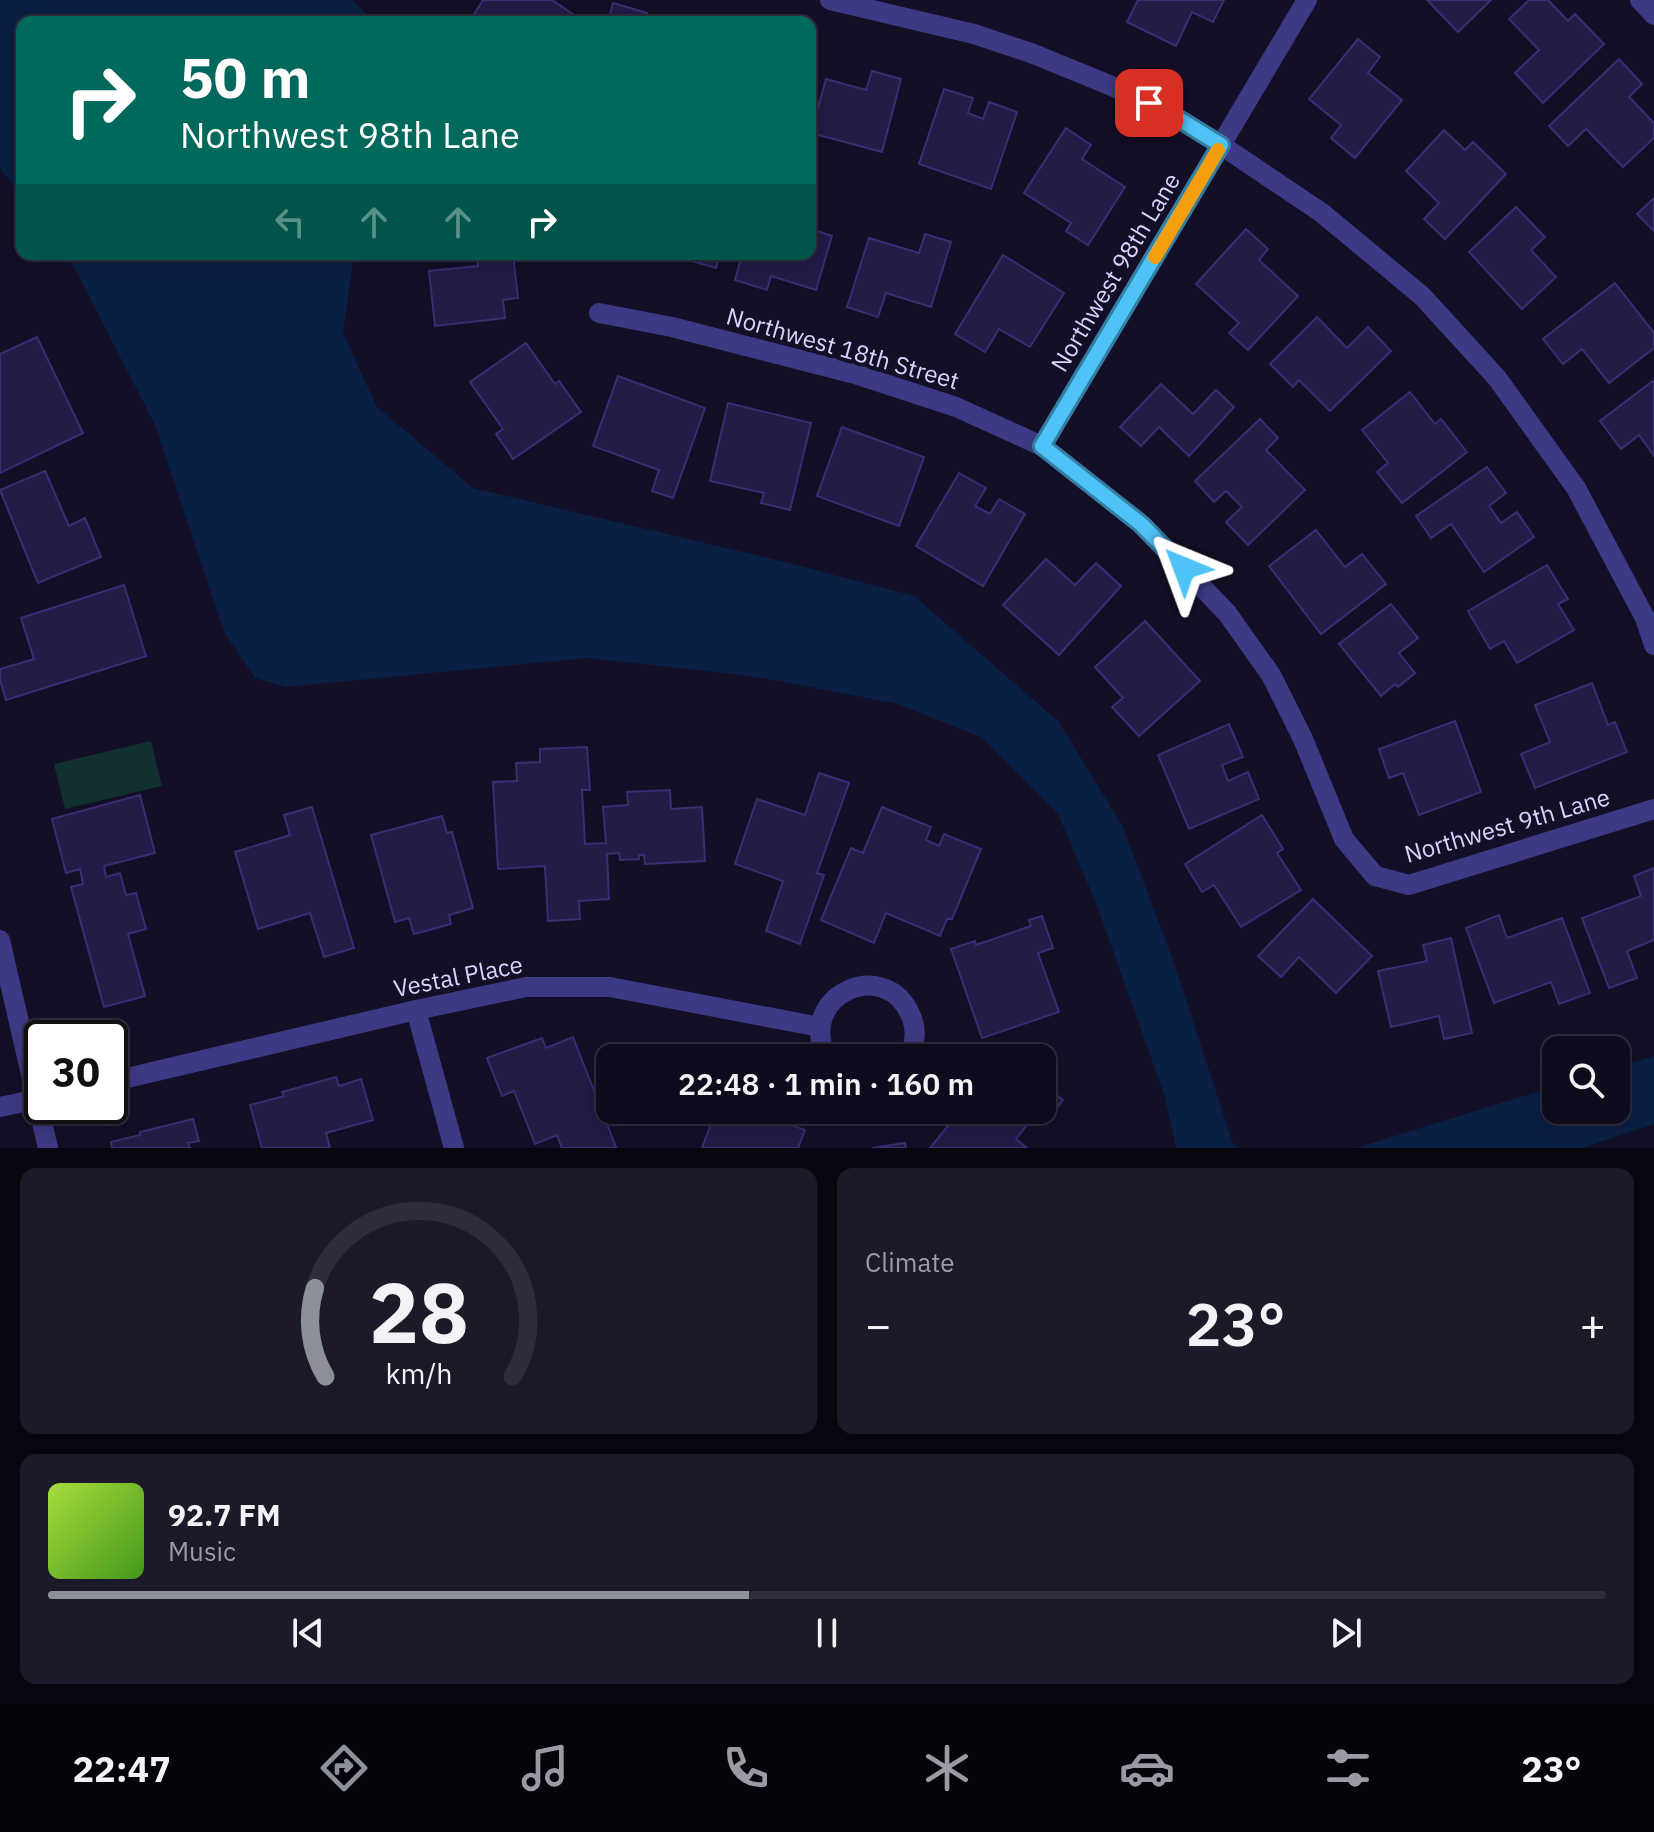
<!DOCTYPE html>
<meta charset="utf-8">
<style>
:root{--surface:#0e0b1c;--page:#1c1929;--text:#f1f3f6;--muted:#9b9ba3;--line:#2e2b3b;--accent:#8c9099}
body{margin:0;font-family:"IBM Plex Sans",sans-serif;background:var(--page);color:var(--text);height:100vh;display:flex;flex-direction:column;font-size:30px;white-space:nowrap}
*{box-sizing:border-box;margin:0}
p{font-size:26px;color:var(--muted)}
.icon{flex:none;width:44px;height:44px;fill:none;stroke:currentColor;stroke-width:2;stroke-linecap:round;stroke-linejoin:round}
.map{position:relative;height:1148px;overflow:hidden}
.sheet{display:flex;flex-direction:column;gap:20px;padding:20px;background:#08060f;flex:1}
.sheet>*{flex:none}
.guide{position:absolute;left:16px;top:16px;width:800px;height:244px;border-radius:16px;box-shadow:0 4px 20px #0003,0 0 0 2px var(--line);background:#00695c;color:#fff;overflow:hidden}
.tools{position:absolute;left:1542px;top:1036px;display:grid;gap:16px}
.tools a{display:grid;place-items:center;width:88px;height:88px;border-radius:16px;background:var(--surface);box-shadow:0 4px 20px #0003,0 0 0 2px var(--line);font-size:40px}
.speed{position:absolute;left:24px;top:1020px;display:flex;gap:16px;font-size:40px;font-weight:700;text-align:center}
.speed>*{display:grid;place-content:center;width:104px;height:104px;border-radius:50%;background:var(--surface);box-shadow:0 4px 20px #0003,0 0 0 2px var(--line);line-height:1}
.speed .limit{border:4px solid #111;border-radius:12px;background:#fff;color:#111}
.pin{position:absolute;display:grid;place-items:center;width:68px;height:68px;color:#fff;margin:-34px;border-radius:16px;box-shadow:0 4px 12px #0006}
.me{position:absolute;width:88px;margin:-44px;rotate:316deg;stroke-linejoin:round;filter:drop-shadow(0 0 6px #0008)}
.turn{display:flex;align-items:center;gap:28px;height:168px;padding:0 32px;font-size:36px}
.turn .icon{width:104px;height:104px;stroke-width:2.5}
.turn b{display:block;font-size:56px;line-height:68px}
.lanes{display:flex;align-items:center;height:76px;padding:0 32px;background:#0003;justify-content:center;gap:40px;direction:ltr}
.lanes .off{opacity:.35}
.big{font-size:60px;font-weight:600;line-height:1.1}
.sheet .widget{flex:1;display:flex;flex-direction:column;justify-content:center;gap:12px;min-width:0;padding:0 28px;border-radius:16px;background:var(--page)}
.sheet .dial{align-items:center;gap:0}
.dial svg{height:208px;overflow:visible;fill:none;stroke:var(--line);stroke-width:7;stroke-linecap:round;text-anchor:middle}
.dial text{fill:var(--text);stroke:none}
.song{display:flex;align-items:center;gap:24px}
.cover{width:96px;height:96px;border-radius:12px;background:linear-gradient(135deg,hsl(80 70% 55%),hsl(100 70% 35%))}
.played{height:8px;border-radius:4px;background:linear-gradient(90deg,var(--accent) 45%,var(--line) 45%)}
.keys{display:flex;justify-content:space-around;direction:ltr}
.heat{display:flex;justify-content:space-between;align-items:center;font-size:44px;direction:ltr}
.sheet .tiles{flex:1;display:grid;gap:20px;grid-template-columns:1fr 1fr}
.widget:last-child{grid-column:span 2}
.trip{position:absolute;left:596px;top:1044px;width:460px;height:80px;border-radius:16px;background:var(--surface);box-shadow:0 4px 20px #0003,0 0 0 2px var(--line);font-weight:600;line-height:80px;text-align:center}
.tab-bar{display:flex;height:128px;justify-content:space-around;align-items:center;background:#06040b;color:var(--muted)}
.tab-bar .icon{width:56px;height:56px}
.tab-bar .selected{color:var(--accent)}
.tab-bar b{font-size:36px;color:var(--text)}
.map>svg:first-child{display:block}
</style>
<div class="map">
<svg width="1654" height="1148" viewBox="0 0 1654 1148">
<rect width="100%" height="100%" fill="#130f26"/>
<polygon fill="#12302f" points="151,741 162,786 65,809 54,764"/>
<g fill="#0a1f44">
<polygon points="0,0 353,0 374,22 22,22 22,198 0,168"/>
<polygon points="64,254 354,254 343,333 377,407 473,488 785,562 914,596 1059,722 1123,827 1174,963 1233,1144 1237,1148 1176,1148 1165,1097 1096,903 1058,814 981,737 894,703 751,676 587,658 286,687 255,678 224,632 155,425 75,269"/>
<polygon points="1654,1056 1654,1124 1582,1148 1356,1148 1556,1086 1556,1110 1616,1110 1616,1068"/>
</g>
<g fill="#241b47" stroke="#3b2d73" stroke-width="2">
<polygon points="483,0 552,0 583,21 475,22 471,19"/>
<polygon points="1138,0 1224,0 1213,22 1192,12 1176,46 1127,22"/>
<polygon points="1427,0 1491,0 1458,32"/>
<polygon points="1529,0 1548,0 1568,21 1575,14 1604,44 1543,103 1515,73 1539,50 1509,19"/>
<polygon points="613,3 647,13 645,22 608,22"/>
<polygon points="1358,39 1380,57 1368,73 1402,100 1355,158 1331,138 1341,125 1309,99"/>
<polygon points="1619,59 1642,84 1629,97 1654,123 1654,138 1623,167 1586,129 1568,146 1549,126"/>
<polygon points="872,71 901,79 882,152 811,133 826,79 866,90"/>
<polygon points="944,89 973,98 968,113 983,119 989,102 1017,112 991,189 919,164"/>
<polygon points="1066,128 1091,145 1082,159 1125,187 1088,245 1066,231 1071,223 1024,193"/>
<polygon points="1444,130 1465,150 1473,142 1506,174 1445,239 1424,219 1439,203 1406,171"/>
<polygon points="1654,198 1654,231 1637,214"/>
<polygon points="1516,207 1545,237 1531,250 1556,277 1522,309 1469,252"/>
<polygon points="810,222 813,223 811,229 832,236 816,290 771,276 767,290 735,280 742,254 810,254"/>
<polygon points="1246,229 1268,249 1259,260 1298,296 1248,350 1229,333 1239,323 1196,284"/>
<polygon points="925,234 951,242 931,307 886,293 878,317 847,307 869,238 919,253"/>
<polygon points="477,254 513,254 518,298 503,300 505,318 435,326 429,271 478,266"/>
<polygon points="686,254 720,254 716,268 685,259"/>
<polygon points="1003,255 1064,293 1030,347 999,329 985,352 955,334"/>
<polygon points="1615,283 1654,333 1654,348 1609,383 1582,349 1563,364 1543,339"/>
<polygon points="1317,317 1347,348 1368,327 1391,351 1330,411 1299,380 1293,387 1270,364"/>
<polygon points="37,337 83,433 0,473 0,354"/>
<polygon points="526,343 555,384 559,381 581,412 513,459 496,434 503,429 470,382"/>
<polygon points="618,376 705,408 673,498 652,491 659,470 593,446"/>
<polygon points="1654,380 1654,456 1639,435 1621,449 1600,421"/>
<polygon points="1161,384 1193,414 1216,390 1234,407 1189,456 1159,427 1141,446 1120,427"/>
<polygon points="1410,392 1435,424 1441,419 1467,452 1402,503 1377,472 1388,463 1362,430"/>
<polygon points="728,403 811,423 790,510 761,503 764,493 710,481"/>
<polygon points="1260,419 1278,438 1266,450 1305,490 1248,545 1226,522 1242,507 1226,491 1214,502 1195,481"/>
<polygon points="842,427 924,457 899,526 817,496"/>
<polygon points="1487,467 1506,493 1489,506 1501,523 1517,512 1534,537 1484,572 1451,524 1431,538 1416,516"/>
<polygon points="45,471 69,526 85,518 101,557 38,583 0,490"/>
<polygon points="959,473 986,488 975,506 990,514 999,499 1025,514 983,586 916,546"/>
<polygon points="1316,530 1345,567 1362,554 1386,584 1321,634 1269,566"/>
<polygon points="1046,559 1075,585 1096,563 1121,586 1059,655 1003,605"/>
<polygon points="1547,565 1568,599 1558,604 1574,630 1517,663 1504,641 1490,649 1468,611"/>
<polygon points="124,585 146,656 6,700 0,680 0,669 34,659 21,618"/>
<polygon points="1391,604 1418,638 1399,653 1415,673 1398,687 1395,684 1381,696 1339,644"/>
<polygon points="1145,621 1200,681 1139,736 1112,707 1123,698 1095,667"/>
<polygon points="1592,683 1608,725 1615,722 1627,752 1535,788 1521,754 1550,742 1535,705"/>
<polygon points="1455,721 1481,792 1419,815 1403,773 1389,778 1379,749"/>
<polygon points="1229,724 1243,757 1222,765 1228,781 1248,772 1259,799 1189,829 1158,755"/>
<polygon points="587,747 590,790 582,790 585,844 606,843 603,807 628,805 627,792 670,790 671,809 702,807 705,861 645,864 644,855 639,855 639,859 620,860 619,853 607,854 609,899 579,901 580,919 548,921 545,866 498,869 493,782 517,781 516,763 540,762 540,749"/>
<polygon points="819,773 849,783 817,873 824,875 800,944 766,931 783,881 735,864 757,799 805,815"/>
<polygon points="140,795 155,853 104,866 106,877 120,873 126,895 136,893 146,929 128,934 145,996 104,1007 71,887 83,884 80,869 66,873 52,819"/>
<polygon points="312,807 354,948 324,957 310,913 258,929 235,852 290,835 284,815"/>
<polygon points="882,807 931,827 926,840 939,846 944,834 981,849 952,919 947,919 940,936 886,913 874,943 821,920 851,848 863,853"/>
<polygon points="1262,815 1283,849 1277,853 1301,890 1241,927 1214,885 1202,892 1185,864"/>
<polygon points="442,816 447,833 452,832 473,908 449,915 451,924 414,934 409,918 395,922 371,835"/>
<polygon points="1654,868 1654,940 1627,951 1637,978 1609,988 1582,918 1641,896 1634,876"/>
<polygon points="1313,899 1372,956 1336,993 1299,957 1281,977 1258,956"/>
<polygon points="1499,915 1507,938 1562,918 1590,993 1559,1004 1551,982 1494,1003 1466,928"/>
<polygon points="1042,916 1053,948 1038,953 1059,1012 982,1038 951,949 975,941 976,945 1031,926 1029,920"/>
<polygon points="1451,938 1472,1033 1444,1039 1439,1016 1391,1027 1378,971 1427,961 1423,945"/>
<polygon points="573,1037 616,1147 612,1148 562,1148 557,1135 535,1144 514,1091 502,1096 487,1058 542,1038 546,1048"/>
<polygon points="336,1077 339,1086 361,1079 373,1120 326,1133 330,1148 262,1148 250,1105 284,1096 282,1092"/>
<polygon points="1042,1083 1063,1100 1046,1122 1036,1114 1016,1139 1027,1148 930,1148 957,1115 962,1120 965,1116 958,1110 1042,1110"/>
<polygon points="716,1110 760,1110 757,1118 765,1121 767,1116 805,1130 798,1148 702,1148"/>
<polygon points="193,1119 199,1141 188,1143 190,1148 112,1148 111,1142 140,1135 140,1132"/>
<polygon points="905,1143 906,1148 872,1148"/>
</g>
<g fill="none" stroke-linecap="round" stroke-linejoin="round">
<g stroke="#3d3a85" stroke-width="20">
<polyline points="830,0 974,34 1031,53 1107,84 1169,113 1221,145 1322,213 1422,296 1497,378 1576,488 1645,618 1654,645"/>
<polyline points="1640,0 1654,15"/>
<polyline points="599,313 672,327 855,374 956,407 1042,446 1141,524 1227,613 1271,675 1303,739 1344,839 1375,876 1409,885 1654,809"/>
<polyline points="1042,446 1307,0"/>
<polyline points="0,940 48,1148"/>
<polyline points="416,1010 454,1148"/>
<path d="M827,1058C795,995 886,955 911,1016C917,1030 915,1045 908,1058"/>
<polyline points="110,1082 416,1010 526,987 610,987 820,1027"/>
<polyline points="0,1107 42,1098"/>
</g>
</g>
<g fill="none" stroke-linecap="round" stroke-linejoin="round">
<defs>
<polyline id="route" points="1149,103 1169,113 1221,145 1042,446 1141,524 1184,568"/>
</defs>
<use href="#route" stroke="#337fa1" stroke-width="20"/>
<use href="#route" stroke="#4fc3f7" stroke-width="14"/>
<polyline stroke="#f59e0b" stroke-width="14" points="1155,257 1218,150"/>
</g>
<g text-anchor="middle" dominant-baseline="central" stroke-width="8" stroke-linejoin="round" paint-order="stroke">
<g font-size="24" fill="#d9d4ff" stroke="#130f26">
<text transform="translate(1115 272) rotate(-59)">Northwest 98th Lane</text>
<text transform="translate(843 348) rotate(16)">Northwest 18th Street</text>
<text transform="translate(1507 825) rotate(-16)">Northwest 9th Lane</text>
<text transform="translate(458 976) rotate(-11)">Vestal Place</text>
</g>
</g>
</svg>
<div class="tools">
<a><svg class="icon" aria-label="search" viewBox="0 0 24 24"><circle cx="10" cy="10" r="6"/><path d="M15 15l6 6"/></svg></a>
</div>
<div class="speed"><div class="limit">30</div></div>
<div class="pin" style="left:1149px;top:103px;background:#d93025"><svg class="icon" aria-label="arrive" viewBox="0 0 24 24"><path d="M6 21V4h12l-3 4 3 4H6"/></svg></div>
<svg class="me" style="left:1184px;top:568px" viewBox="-20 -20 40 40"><path d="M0-17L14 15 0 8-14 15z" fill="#4fc3f7" stroke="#fff" stroke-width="4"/></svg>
<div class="trip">22:48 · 1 min · 160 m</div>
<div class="guide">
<div class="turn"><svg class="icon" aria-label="right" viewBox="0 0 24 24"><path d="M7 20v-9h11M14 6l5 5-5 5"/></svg><div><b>50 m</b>Northwest 98th Lane</div></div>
<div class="lanes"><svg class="icon off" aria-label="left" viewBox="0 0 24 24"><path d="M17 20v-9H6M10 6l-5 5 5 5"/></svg><svg class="icon off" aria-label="ahead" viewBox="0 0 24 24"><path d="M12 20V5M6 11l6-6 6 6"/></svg><svg class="icon off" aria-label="ahead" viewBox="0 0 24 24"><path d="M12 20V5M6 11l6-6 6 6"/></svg><svg class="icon" aria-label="right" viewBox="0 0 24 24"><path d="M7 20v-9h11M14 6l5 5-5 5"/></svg></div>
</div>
</div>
<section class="sheet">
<div class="tiles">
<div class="widget dial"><svg viewBox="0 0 100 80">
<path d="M14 69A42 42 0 1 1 86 69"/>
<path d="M14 69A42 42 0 0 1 10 35" stroke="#8c9099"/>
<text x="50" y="56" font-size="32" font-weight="700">28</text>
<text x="50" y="72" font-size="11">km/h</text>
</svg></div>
<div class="widget"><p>Climate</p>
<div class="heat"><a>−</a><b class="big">23°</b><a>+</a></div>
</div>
<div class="widget">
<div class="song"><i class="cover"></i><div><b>92.7 FM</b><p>Music</p></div></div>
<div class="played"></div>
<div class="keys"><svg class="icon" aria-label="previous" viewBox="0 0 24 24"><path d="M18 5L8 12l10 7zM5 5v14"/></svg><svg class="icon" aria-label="pause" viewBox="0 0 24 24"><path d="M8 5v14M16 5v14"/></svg><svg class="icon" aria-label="next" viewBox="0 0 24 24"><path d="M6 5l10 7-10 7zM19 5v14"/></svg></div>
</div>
</div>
</section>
<nav class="tab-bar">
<b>22:47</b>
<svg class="icon selected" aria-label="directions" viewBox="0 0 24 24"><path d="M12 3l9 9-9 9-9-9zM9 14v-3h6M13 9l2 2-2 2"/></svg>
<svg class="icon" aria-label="music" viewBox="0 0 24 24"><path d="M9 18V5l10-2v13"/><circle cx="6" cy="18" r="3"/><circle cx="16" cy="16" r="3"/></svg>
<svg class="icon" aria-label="phone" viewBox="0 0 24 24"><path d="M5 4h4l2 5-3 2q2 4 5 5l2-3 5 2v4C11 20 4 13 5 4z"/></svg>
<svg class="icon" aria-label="climate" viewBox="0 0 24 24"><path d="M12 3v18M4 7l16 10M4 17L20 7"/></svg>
<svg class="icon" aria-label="car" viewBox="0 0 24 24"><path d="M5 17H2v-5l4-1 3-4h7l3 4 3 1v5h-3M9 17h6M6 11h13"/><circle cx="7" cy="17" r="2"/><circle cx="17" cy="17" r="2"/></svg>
<svg class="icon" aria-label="filters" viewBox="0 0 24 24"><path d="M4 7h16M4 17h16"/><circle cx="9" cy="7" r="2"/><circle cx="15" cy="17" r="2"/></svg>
<b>23°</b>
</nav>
